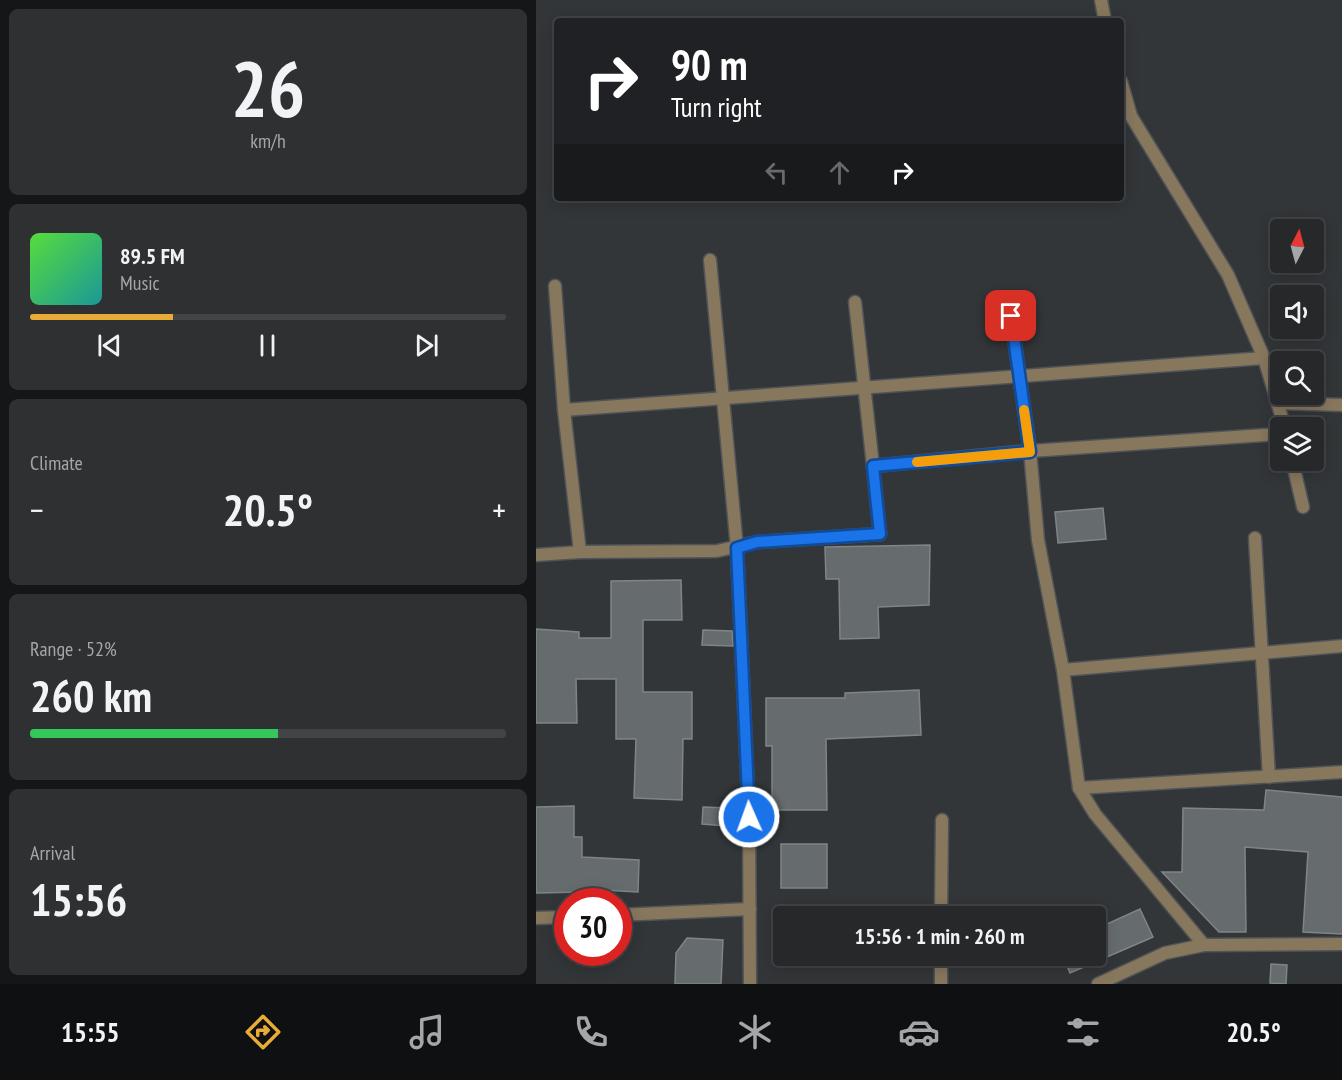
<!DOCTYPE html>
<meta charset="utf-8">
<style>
:root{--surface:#26282a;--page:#2e3032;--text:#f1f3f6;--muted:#a4a6a8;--line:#424447;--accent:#e9ab38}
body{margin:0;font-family:"PT Sans Narrow",sans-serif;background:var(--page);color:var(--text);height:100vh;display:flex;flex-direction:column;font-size:22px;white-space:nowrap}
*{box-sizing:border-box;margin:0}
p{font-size:20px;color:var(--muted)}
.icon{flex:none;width:33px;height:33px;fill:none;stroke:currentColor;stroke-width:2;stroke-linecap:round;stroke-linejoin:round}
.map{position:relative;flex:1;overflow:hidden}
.sheet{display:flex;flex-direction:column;gap:9px;padding:9px;background:#151617;width:536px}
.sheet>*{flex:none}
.guide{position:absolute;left:18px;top:18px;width:570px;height:183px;border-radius:6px;box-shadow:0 3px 15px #0003,0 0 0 2px var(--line);background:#202124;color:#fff;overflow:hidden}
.needle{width:39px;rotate:6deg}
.controls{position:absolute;left:734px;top:219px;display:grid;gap:12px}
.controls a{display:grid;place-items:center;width:54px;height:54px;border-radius:6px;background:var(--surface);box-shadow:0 3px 15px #0003,0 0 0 2px var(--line);font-size:30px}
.speed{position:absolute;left:18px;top:888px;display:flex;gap:12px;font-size:30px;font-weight:700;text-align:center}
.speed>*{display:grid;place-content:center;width:78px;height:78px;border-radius:50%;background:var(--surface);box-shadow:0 3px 15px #0003,0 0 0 2px var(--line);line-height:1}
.speed .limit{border:9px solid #d22;background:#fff;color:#111}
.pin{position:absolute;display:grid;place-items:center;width:51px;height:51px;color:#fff;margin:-26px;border-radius:12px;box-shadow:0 3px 9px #0006}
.me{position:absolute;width:66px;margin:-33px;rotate:358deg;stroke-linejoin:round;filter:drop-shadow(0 0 4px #0008)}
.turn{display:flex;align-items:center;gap:21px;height:126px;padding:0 18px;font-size:27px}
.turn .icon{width:78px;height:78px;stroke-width:2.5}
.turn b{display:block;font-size:42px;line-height:51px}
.lanes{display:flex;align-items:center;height:57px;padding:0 18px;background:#0003;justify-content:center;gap:30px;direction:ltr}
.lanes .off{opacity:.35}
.big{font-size:45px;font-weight:600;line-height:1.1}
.sheet .card{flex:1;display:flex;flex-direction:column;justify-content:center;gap:9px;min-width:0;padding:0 21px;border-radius:9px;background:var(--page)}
.sheet .dial{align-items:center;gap:0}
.dial b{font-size:78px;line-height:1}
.song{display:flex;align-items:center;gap:18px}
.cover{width:72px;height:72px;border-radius:9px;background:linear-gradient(135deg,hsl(110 70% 55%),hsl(180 70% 35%))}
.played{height:6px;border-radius:3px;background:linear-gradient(90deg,var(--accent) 30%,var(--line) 30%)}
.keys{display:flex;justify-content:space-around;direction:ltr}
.heat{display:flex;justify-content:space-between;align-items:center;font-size:33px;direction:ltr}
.charge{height:9px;border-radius:4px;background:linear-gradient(90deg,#34c759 52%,var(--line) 0)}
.trip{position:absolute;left:237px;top:906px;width:333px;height:60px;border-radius:6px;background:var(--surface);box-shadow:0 3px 15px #0003,0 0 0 2px var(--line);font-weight:600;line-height:60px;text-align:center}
.dock{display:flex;height:96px;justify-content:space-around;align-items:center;background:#0f1011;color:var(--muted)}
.dock .icon{width:42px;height:42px}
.dock .selected{color:var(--accent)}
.dock b{font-size:27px;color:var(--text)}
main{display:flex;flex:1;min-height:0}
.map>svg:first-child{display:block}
</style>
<main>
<section class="sheet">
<div class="card dial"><b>26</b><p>km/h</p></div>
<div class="card">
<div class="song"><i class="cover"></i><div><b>89.5 FM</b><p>Music</p></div></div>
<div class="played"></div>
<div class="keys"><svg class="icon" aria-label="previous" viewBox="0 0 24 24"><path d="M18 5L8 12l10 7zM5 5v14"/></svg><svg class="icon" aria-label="pause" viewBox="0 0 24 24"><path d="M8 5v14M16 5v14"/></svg><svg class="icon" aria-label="next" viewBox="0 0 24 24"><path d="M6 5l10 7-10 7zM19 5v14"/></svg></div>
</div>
<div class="card"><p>Climate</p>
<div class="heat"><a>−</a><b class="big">20.5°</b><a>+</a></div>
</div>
<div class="card"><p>Range · 52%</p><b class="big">260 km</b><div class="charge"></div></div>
<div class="card"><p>Arrival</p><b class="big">15:56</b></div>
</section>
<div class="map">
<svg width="807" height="984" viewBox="0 0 807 984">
<rect width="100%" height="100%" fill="#323638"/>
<g fill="#666c6e" stroke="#7f8586" stroke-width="1.5">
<polygon points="567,508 570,539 522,543 519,512"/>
<polygon points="394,545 393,605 342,607 343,638 304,639 303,579 290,579 289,547"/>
<polygon points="145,580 146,620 107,620 107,692 156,692 156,739 147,739 146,800 98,798 100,739 80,739 80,679 40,679 41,723 0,723 0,629 43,632 43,638 75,638 75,581"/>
<polygon points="167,630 196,631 197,646 166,645"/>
<polygon points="383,690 385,735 290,739 291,810 236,810 236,746 230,746 230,698 309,698 309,693"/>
<polygon points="730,790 807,797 807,934 767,932 772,852 709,847 710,932 683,932 626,872 646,872 647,808 728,810"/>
<polygon points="38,806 38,837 46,837 46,857 103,860 102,892 46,889 46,892 0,893 0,807"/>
<polygon points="167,807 192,808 191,826 166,824"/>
<rect x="245" y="844" width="46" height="44"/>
<polygon points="604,909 617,937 534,973 527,956 560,956 560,929"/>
<polygon points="151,938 187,940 185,984 139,984 140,953"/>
<polygon points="735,964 751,965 750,984 734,983"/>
</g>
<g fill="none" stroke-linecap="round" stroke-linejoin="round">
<defs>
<polyline id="service" points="44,552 181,551 221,542 344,534"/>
<g id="minor">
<polyline points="565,0 569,21"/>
<polyline points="585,81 595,116 692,275 728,358 749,428"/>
<polyline points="174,260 201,548 213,817 214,984"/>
<polyline points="319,302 337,466"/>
<polyline points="475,316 494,451 502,540 527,670 543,788 559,814 668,945"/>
<polyline points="742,403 807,405"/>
<polyline points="28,410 728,358"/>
<polyline points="756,460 767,507"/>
<polyline points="344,534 337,466 494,451 744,434"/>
<polyline points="719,538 733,777"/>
<polyline points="0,555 44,552 28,410 19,286"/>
<polyline points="527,670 807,646"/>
<polyline points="543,788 807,772"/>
<polyline points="82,915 214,909"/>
<polyline points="405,916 406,820"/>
<polyline points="0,918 32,917"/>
<polyline points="405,984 405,956"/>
<polyline points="562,984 629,953 668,945 807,944"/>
</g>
</defs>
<use href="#service" stroke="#515456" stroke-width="15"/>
<use href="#minor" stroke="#515456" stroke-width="15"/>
<use href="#service" stroke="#87775d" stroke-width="12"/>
<use href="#minor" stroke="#87775d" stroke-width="12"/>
</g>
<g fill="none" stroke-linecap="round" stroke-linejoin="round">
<defs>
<polyline id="route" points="213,817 201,548 221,542 344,534 337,466 494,452 475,316"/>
</defs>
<use href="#route" stroke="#114b97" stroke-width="15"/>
<use href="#route" stroke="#1a73e8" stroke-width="10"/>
<polyline stroke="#f59e0b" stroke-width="10" points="381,462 494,452 488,410"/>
</g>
</svg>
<div class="controls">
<a><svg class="needle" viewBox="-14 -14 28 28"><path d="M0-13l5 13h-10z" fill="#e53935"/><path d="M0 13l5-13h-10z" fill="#a4a6a8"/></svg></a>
<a><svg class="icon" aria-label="sound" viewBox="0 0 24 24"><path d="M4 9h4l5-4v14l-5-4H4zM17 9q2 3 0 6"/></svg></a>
<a><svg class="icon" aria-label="search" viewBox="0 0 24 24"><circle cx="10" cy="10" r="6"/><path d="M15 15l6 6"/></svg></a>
<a><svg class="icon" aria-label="layers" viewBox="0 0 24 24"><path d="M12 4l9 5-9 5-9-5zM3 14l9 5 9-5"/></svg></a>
</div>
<div class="speed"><div class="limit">30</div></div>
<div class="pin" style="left:475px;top:316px;background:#d93025"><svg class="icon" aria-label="arrive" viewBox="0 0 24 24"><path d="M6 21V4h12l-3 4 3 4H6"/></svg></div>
<svg class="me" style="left:213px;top:817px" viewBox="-20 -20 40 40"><circle r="17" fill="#1a73e8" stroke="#fff" stroke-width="3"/><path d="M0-11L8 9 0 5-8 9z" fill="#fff"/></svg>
<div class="trip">15:56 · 1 min · 260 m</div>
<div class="guide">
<div class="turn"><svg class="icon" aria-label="right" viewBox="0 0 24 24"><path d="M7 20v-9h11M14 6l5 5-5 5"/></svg><div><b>90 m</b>Turn right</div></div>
<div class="lanes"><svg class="icon off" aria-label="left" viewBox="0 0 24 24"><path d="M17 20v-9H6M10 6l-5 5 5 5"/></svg><svg class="icon off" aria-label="ahead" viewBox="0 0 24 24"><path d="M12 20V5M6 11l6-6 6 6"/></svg><svg class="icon" aria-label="right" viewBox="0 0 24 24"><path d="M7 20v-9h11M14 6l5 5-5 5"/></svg></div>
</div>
</div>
</main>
<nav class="dock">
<b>15:55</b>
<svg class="icon selected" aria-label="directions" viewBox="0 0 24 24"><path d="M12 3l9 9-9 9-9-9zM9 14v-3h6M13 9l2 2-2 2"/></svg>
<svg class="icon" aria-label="music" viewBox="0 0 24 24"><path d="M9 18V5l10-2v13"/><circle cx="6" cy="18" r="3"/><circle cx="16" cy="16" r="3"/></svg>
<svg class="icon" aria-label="phone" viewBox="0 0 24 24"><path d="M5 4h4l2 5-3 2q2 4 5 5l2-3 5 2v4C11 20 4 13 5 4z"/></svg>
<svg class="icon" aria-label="climate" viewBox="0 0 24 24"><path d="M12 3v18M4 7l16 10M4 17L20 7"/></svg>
<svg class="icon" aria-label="car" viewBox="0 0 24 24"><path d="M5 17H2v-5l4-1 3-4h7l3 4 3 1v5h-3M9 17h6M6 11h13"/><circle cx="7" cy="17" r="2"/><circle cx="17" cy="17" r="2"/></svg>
<svg class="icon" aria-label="filters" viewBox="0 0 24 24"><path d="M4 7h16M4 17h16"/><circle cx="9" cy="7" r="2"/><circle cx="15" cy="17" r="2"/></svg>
<b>20.5°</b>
</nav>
